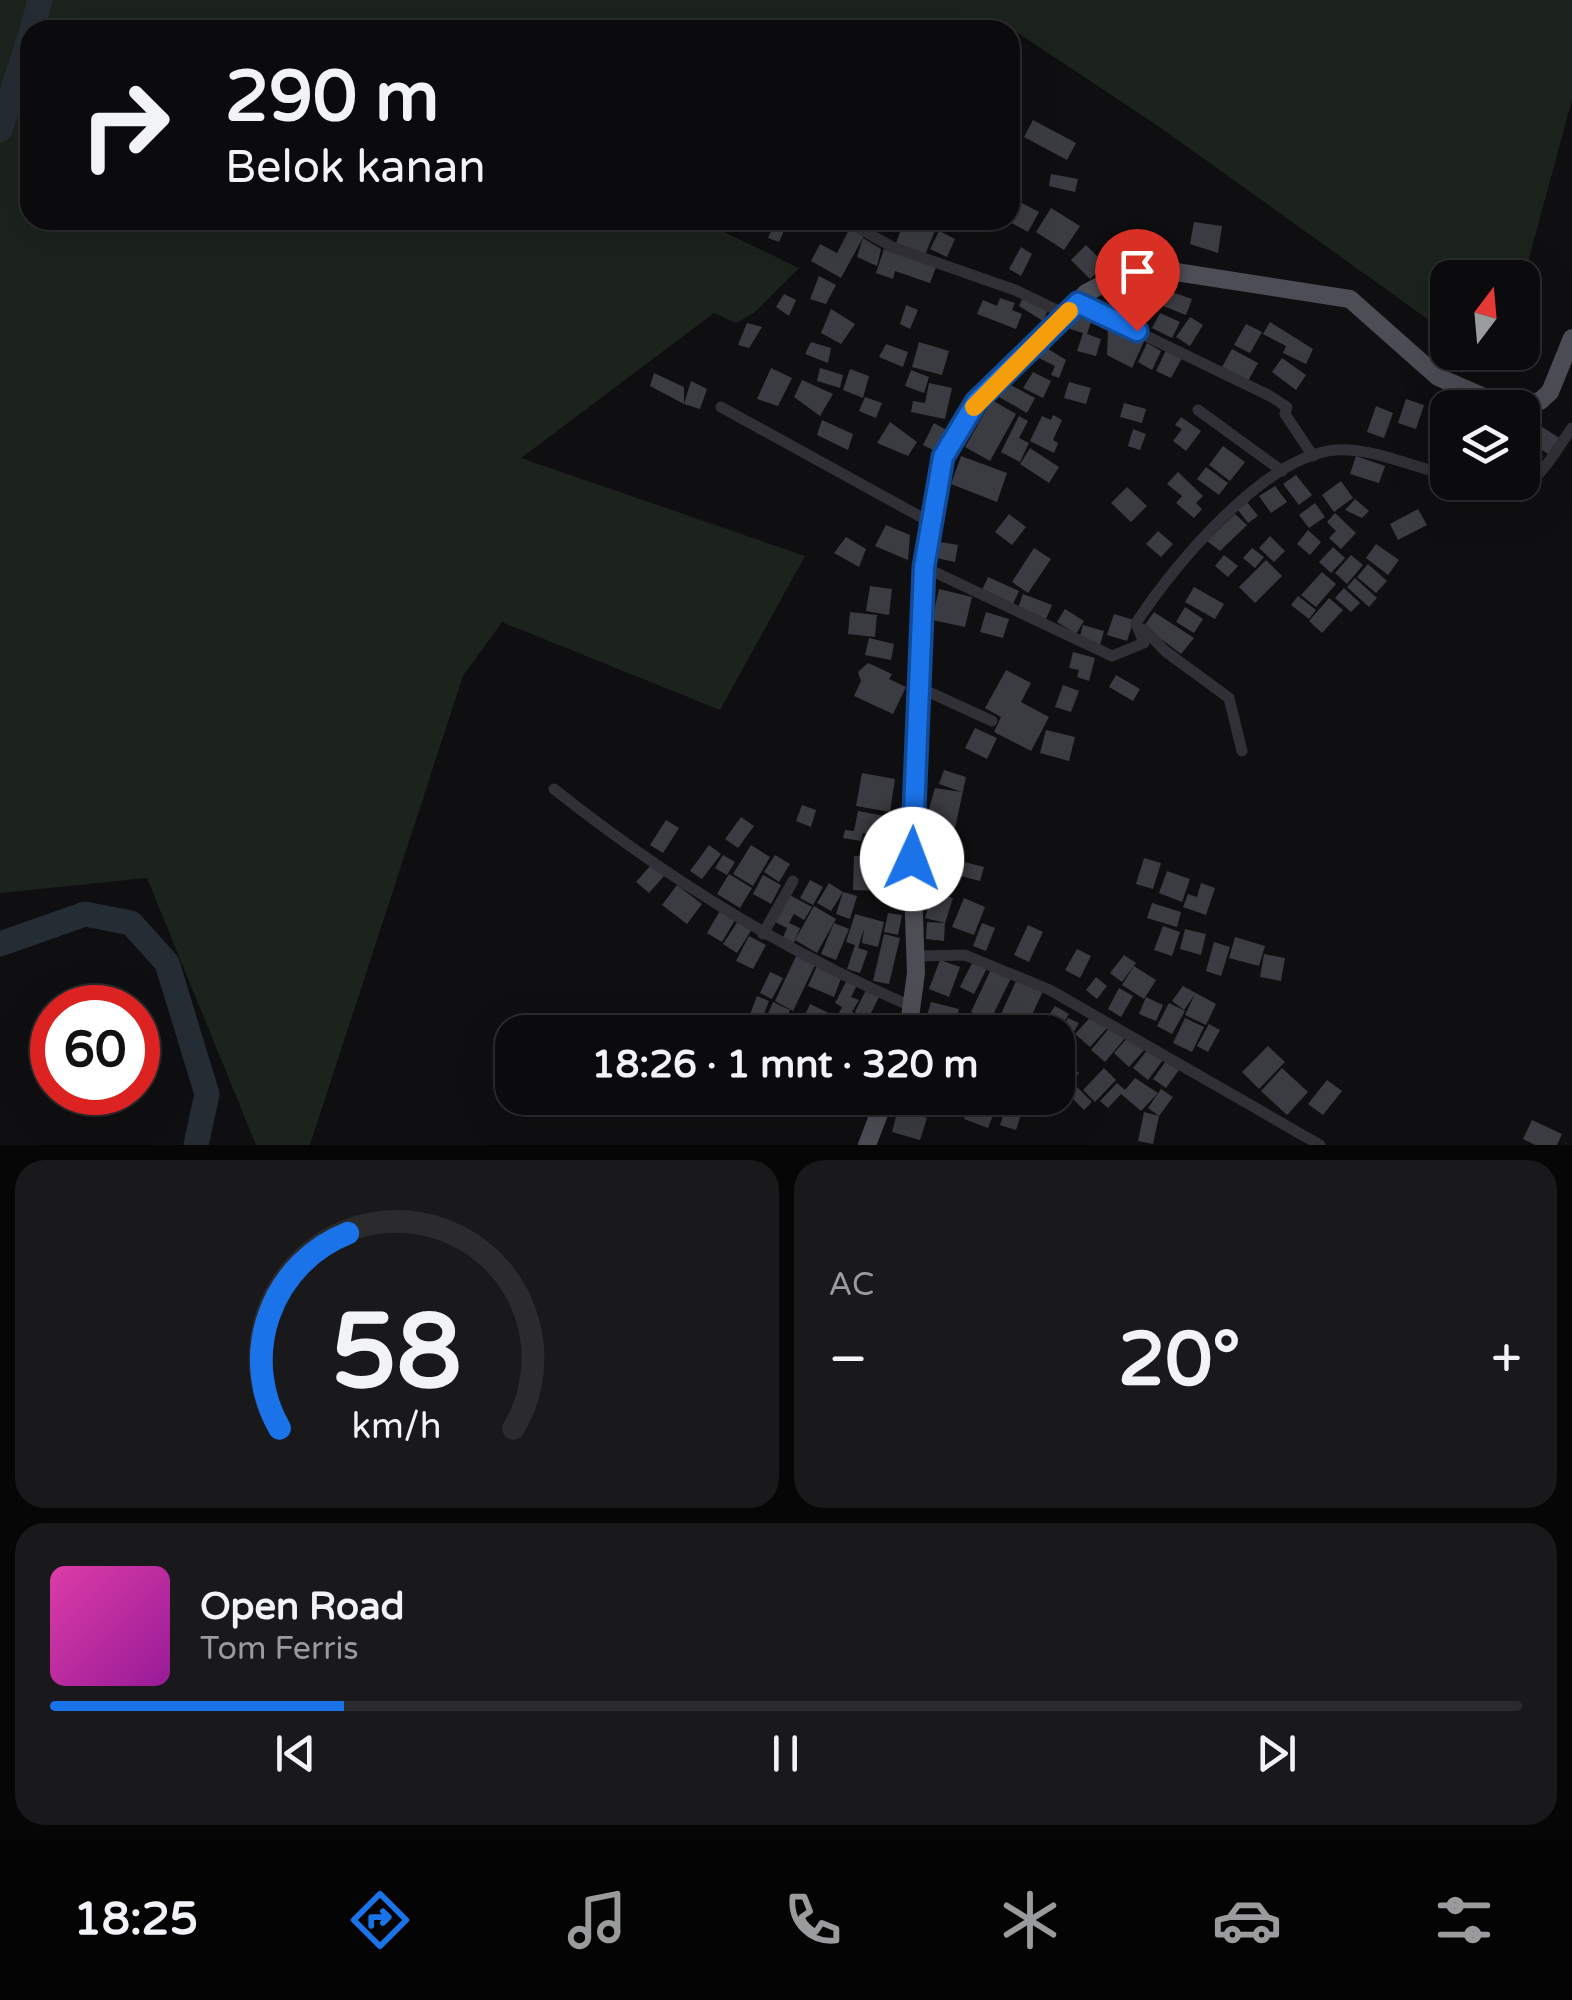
<!DOCTYPE html>
<html lang="id">
<meta charset="utf-8">
<style>
:root{--surface:#0b0b0d;--page:#19191b;--text:#f1f3f6;--muted:#9a9b9d;--line:#2b2b2e;--accent:#1a73e8}
body{margin:0;font-family:"Varela Round",sans-serif;background:var(--page);color:var(--text);height:100vh;display:flex;flex-direction:column;font-size:38px;white-space:nowrap}
*{box-sizing:border-box;margin:0}
p{font-size:32px;color:var(--muted)}
.icon{flex:none;width:55px;height:55px;fill:none;stroke:currentColor;stroke-width:2;stroke-linecap:round;stroke-linejoin:round}
.map{position:relative;height:1145px;overflow:hidden}
.sheet{display:flex;flex-direction:column;gap:15px;padding:15px;background:#060607;flex:1}
.sheet>*{flex:none}
.banner{position:absolute;left:20px;top:20px;width:1000px;height:210px;border-radius:30px;box-shadow:0 10px 40px #0002,0 0 0 2px var(--line);background:#0b0b0d;color:var(--text);overflow:hidden}
.needle{width:65px;rotate:16deg}
.fabs{position:absolute;left:1430px;top:260px;display:grid;gap:20px}
.fabs a{display:grid;place-items:center;width:110px;height:110px;border-radius:20px;background:var(--surface);box-shadow:0 10px 40px #0002,0 0 0 2px var(--line);font-size:50px}
.speed{position:absolute;left:30px;top:985px;display:flex;gap:20px;font-size:50px;font-weight:700;text-align:center}
.speed>*{display:grid;place-content:center;width:130px;height:130px;border-radius:50%;background:var(--surface);box-shadow:0 10px 40px #0002,0 0 0 2px var(--line);line-height:1}
.speed .limit{border:15px solid #d22;background:#fff;color:#111}
.pin{position:absolute;display:grid;place-items:center;width:85px;height:85px;color:#fff;margin:-102px -42px;border-radius:50% 50% 50% 0;rotate:-45deg;box-shadow:0 0 10px #0007}
.pin .icon{rotate:45deg}
.me{position:absolute;width:110px;margin:-55px;rotate:2deg;stroke-linejoin:round;filter:drop-shadow(0 0 8px #0008)}
.turn{display:flex;align-items:center;gap:35px;height:210px;padding:0 40px;font-size:45px}
.turn .icon{width:130px;height:130px;stroke-width:2.5}
.turn b{display:block;font-size:70px;line-height:85px}
.big{font-size:75px;font-weight:800;line-height:1.1}
.sheet .widget{flex:1;display:flex;flex-direction:column;justify-content:center;gap:15px;min-width:0;padding:0 35px;border-radius:30px;background:var(--page)}
.sheet .dial{align-items:center;gap:0}
.dial svg{height:260px;overflow:visible;fill:none;stroke:var(--line);stroke-width:7;stroke-linecap:round;text-anchor:middle}
.dial text{fill:var(--text);stroke:none}
.song{display:flex;align-items:center;gap:30px}
.cover{width:120px;height:120px;border-radius:15px;background:linear-gradient(135deg,hsl(320 70% 55%),hsl(300 70% 35%))}
.played{height:10px;border-radius:5px;background:linear-gradient(90deg,var(--accent) 20%,var(--line) 20%)}
.keys{display:flex;justify-content:space-around;direction:ltr}
.heat{display:flex;justify-content:space-between;align-items:center;font-size:55px;direction:ltr}
.sheet .tiles{flex:1;display:grid;gap:15px;grid-template-columns:1fr 1fr}
.widget:last-child{grid-column:span 2}
.trip{position:absolute;left:495px;top:1015px;width:580px;height:100px;border-radius:30px;background:var(--surface);box-shadow:0 10px 40px #0002,0 0 0 2px var(--line);font-weight:800;line-height:100px;text-align:center}
.dock{display:flex;height:160px;justify-content:space-around;align-items:center;background:#040405;color:var(--muted)}
.dock .icon{width:70px;height:70px}
.dock .on{color:var(--accent)}
.dock b{font-size:45px;color:var(--text)}
.map>svg:first-child{display:block}
</style>
<div class="map">
<svg width="1572" height="1145" viewBox="0 0 1572 1145">
<rect width="100%" height="100%" fill="#0f0f11"/>
<polygon fill="#1b231c" points="0,0 1572,0 1572,100 1523,280 1448,278 1447,333 1161,128 997,19 981,30 30,30 30,220 739,220 724,232 799,268 754,313 736,323 714,313 521,458 805,556 720,710 502,622 463,676 310,1145 256,1145 147,878 0,893"/>
<g fill="none" stroke-linecap="round" stroke-linejoin="round">
<g stroke="#252d34" stroke-width="25">
<polyline points="32,30 40,0"/>
<polyline points="0,130 30,36"/>
<polyline points="0,944 85,914 131,923 167,963 207,1094 196,1145"/>
</g>
</g>
<g fill="#3b3c41">
<polygon points="1033,120 1076,143 1067,160 1024,137"/>
<polygon points="1051,174 1078,179 1075,192 1049,186"/>
<polygon points="1018,201 1039,212 1028,232 1010,222"/>
<polygon points="1051,208 1080,226 1064,250 1036,232"/>
<polygon points="905,220 937,226 925,255 896,243"/>
<polygon points="775,222 786,226 779,242 768,238"/>
<polygon points="1194,222 1222,226 1218,253 1190,244"/>
<polygon points="851,226 865,234 841,278 811,261 820,244 837,253"/>
<polygon points="939,231 955,239 947,257 930,249"/>
<polygon points="863,238 881,249 877,266 857,257"/>
<polygon points="1086,245 1105,264 1090,279 1071,260"/>
<polygon points="1021,247 1032,254 1021,276 1009,269"/>
<polygon points="884,249 936,267 930,283 895,271 893,279 876,273"/>
<polygon points="819,276 836,285 826,304 810,299"/>
<polygon points="1114,283 1134,288 1125,319 1116,317 1122,293 1112,291"/>
<polygon points="1169,291 1192,299 1186,315 1163,306"/>
<polygon points="784,294 796,300 789,316 776,307"/>
<polygon points="1023,297 1049,308 1043,321 1019,306"/>
<polygon points="1000,298 1015,303 1012,310 1022,314 1016,329 977,314 983,300 997,306"/>
<polygon points="906,305 918,310 910,329 900,324"/>
<polygon points="831,309 855,324 841,344 821,333"/>
<polygon points="1160,313 1180,322 1172,338 1152,328"/>
<polygon points="1075,316 1091,322 1087,334 1101,339 1096,356 1077,351 1083,333 1070,329"/>
<polygon points="1190,317 1203,325 1190,346 1176,337"/>
<polygon points="1270,322 1313,349 1306,364 1283,353 1286,346 1263,334"/>
<polygon points="747,323 762,327 749,348 738,345"/>
<polygon points="1246,324 1262,332 1250,353 1234,345"/>
<polygon points="1108,329 1145,339 1132,368 1107,355"/>
<polygon points="811,342 831,348 828,363 805,354"/>
<polygon points="919,342 949,351 942,375 912,367"/>
<polygon points="1147,343 1161,351 1152,370 1138,362"/>
<polygon points="886,344 908,352 903,367 879,357"/>
<polygon points="1042,345 1066,360 1059,378 1051,375 1055,366 1037,357"/>
<polygon points="1167,348 1183,356 1171,378 1156,371"/>
<polygon points="1232,349 1258,363 1248,381 1222,367"/>
<polygon points="1282,358 1306,375 1296,390 1272,372"/>
<polygon points="771,368 792,378 778,406 757,399"/>
<polygon points="820,368 843,375 840,388 817,381"/>
<polygon points="850,369 869,376 863,398 843,390"/>
<polygon points="911,370 929,377 924,393 905,386"/>
<polygon points="1033,372 1051,381 1043,398 1023,388"/>
<polygon points="654,373 684,387 684,404 691,381 707,389 700,409 684,404 650,386"/>
<polygon points="802,380 833,394 820,416 794,397"/>
<polygon points="1069,382 1091,388 1086,404 1064,398"/>
<polygon points="929,383 952,388 945,419 911,412 913,401 925,403"/>
<polygon points="1007,383 1035,398 1027,413 999,397"/>
<polygon points="865,397 882,403 876,418 859,411"/>
<polygon points="1406,399 1424,405 1416,429 1398,423"/>
<polygon points="992,400 1016,414 990,461 965,447"/>
<polygon points="1124,403 1146,409 1142,423 1120,417"/>
<polygon points="1376,406 1393,413 1384,438 1367,432"/>
<polygon points="1053,415 1062,420 1053,440 1058,443 1054,453 1030,441 1042,416 1051,420"/>
<polygon points="1019,416 1028,421 1019,438 1029,443 1020,462 1001,452"/>
<polygon points="1181,417 1201,431 1186,451 1173,441 1182,429 1175,425"/>
<polygon points="822,420 853,434 848,450 817,435"/>
<polygon points="890,422 917,442 908,456 877,443"/>
<polygon points="934,423 948,431 937,452 923,445"/>
<polygon points="1536,423 1561,439 1550,455 1525,440"/>
<polygon points="1133,429 1146,434 1140,450 1128,446"/>
<polygon points="1522,445 1543,456 1533,474 1522,469"/>
<polygon points="1223,446 1245,462 1230,481 1209,465"/>
<polygon points="1030,448 1059,467 1049,483 1020,464"/>
<polygon points="961,456 1007,473 997,502 951,484"/>
<polygon points="1356,456 1385,466 1379,483 1350,474"/>
<polygon points="1206,467 1228,483 1219,495 1197,479"/>
<polygon points="1178,472 1203,496 1196,503 1202,509 1194,518 1176,503 1182,496 1167,484"/>
<polygon points="1296,475 1312,495 1299,505 1283,484"/>
<polygon points="1341,481 1353,498 1334,512 1322,495"/>
<polygon points="1275,486 1287,502 1271,513 1259,496"/>
<polygon points="1127,487 1147,506 1131,522 1111,503"/>
<polygon points="1355,499 1369,511 1362,518 1345,510"/>
<polygon points="1247,502 1258,516 1248,523 1238,510"/>
<polygon points="1315,503 1325,517 1309,528 1299,515"/>
<polygon points="1418,509 1427,525 1398,540 1390,524"/>
<polygon points="1335,513 1356,533 1341,549 1329,538 1336,531 1327,522"/>
<polygon points="1009,514 1026,527 1012,545 995,532"/>
<polygon points="1235,514 1247,525 1220,551 1207,541"/>
<polygon points="886,525 910,535 908,560 875,546"/>
<polygon points="1308,530 1321,542 1310,555 1297,544"/>
<polygon points="1158,531 1173,544 1161,557 1146,544"/>
<polygon points="1270,536 1285,551 1274,562 1259,548"/>
<polygon points="846,537 866,549 859,567 834,553"/>
<polygon points="934,541 958,545 955,562 931,557"/>
<polygon points="1376,544 1399,560 1388,575 1366,558"/>
<polygon points="1333,547 1345,558 1331,573 1319,562"/>
<polygon points="1034,548 1051,559 1028,593 1012,582"/>
<polygon points="1252,548 1264,557 1255,568 1243,558"/>
<polygon points="1224,555 1238,566 1228,577 1215,566"/>
<polygon points="1351,555 1363,565 1347,584 1335,573"/>
<polygon points="1266,560 1282,576 1255,603 1239,587"/>
<polygon points="1368,564 1387,581 1376,593 1357,577"/>
<polygon points="1322,572 1336,584 1316,607 1301,595"/>
<polygon points="988,577 1019,591 1013,604 982,590"/>
<polygon points="1355,578 1377,598 1369,607 1347,587"/>
<polygon points="870,586 892,589 889,615 866,611"/>
<polygon points="1194,587 1224,604 1215,619 1185,602"/>
<polygon points="1344,588 1360,603 1351,612 1335,598"/>
<polygon points="939,589 972,597 965,627 932,620"/>
<polygon points="1023,594 1052,605 1046,619 1018,608"/>
<polygon points="1298,596 1316,610 1309,619 1291,605"/>
<polygon points="1329,598 1343,610 1322,633 1309,621"/>
<polygon points="1185,607 1203,619 1194,633 1176,622"/>
<polygon points="1065,609 1084,621 1076,634 1057,622"/>
<polygon points="850,612 877,615 875,637 848,634"/>
<polygon points="986,612 1009,619 1003,638 980,632"/>
<polygon points="1154,612 1194,638 1181,654 1144,626"/>
<polygon points="1114,614 1134,620 1127,641 1107,635"/>
<polygon points="1083,625 1104,631 1100,645 1079,640"/>
<polygon points="869,638 894,644 891,660 865,655"/>
<polygon points="1073,652 1095,658 1089,681 1077,677 1079,670 1069,668"/>
<polygon points="868,663 892,674 889,679 906,687 893,714 854,696 861,681 858,672"/>
<polygon points="1006,670 1031,683 1021,702 1049,717 1031,751 994,732 1001,717 985,708"/>
<polygon points="1116,675 1140,689 1133,701 1109,687"/>
<polygon points="1063,685 1079,691 1071,712 1055,707"/>
<polygon points="975,728 997,738 987,759 965,748"/>
<polygon points="1046,730 1075,737 1069,761 1040,753"/>
<polygon points="944,770 966,777 954,833 925,823 935,788 962,792 939,784"/>
<polygon points="862,773 895,779 890,812 856,806"/>
<polygon points="802,805 816,810 811,827 796,821"/>
<polygon points="858,811 895,818 891,839 863,833 861,841 843,838 845,830 854,831"/>
<polygon points="741,817 754,826 738,848 725,839"/>
<polygon points="666,820 679,828 663,853 650,845"/>
<polygon points="928,835 952,839 947,869 923,864"/>
<polygon points="709,845 721,854 702,879 690,871"/>
<polygon points="751,845 770,857 753,886 733,874"/>
<polygon points="723,855 735,862 727,875 715,868"/>
<polygon points="775,855 790,864 779,882 764,872"/>
<polygon points="854,856 885,857 885,891 853,890"/>
<polygon points="1144,858 1161,863 1153,889 1136,884"/>
<polygon points="957,860 984,867 980,881 953,874"/>
<polygon points="651,865 664,876 649,893 636,882"/>
<polygon points="1167,871 1190,879 1182,902 1159,893"/>
<polygon points="729,874 752,888 740,908 717,894"/>
<polygon points="763,875 781,885 771,904 753,894"/>
<polygon points="810,880 823,887 813,905 800,898"/>
<polygon points="829,883 843,892 831,911 817,903"/>
<polygon points="1201,883 1215,888 1206,915 1183,907 1188,894 1197,897"/>
<polygon points="677,885 702,904 687,924 662,905"/>
<polygon points="925,890 953,898 945,923 925,918 928,907 920,905"/>
<polygon points="843,892 857,896 850,919 836,914"/>
<polygon points="788,894 812,907 804,920 794,914 789,923 800,928 792,947 781,942 787,928 773,921"/>
<polygon points="964,898 985,907 974,935 952,927"/>
<polygon points="1152,903 1181,912 1177,927 1147,918"/>
<polygon points="814,906 836,919 817,953 795,940"/>
<polygon points="721,909 736,918 722,942 707,933"/>
<polygon points="888,913 902,915 898,935 884,932"/>
<polygon points="855,914 884,922 878,947 862,943 864,929 858,948 868,951 860,973 847,969 855,945 846,942"/>
<polygon points="738,921 752,929 737,953 723,944"/>
<polygon points="927,922 945,923 944,941 926,939"/>
<polygon points="834,923 849,929 836,960 821,954"/>
<polygon points="982,923 995,928 986,951 973,946"/>
<polygon points="1028,925 1043,932 1029,962 1014,955"/>
<polygon points="1163,926 1180,932 1172,956 1154,950"/>
<polygon points="1185,929 1206,934 1201,955 1180,949"/>
<polygon points="884,934 900,938 889,984 873,981"/>
<polygon points="749,936 766,945 753,969 736,961"/>
<polygon points="1235,937 1265,946 1259,966 1229,958"/>
<polygon points="1214,942 1230,947 1221,976 1206,971"/>
<polygon points="1077,949 1091,956 1080,978 1065,970"/>
<polygon points="797,954 816,963 793,1011 775,1001"/>
<polygon points="1264,954 1285,958 1281,981 1260,977"/>
<polygon points="1124,955 1136,963 1122,982 1110,973"/>
<polygon points="940,960 960,967 949,997 929,989"/>
<polygon points="973,961 987,968 974,994 960,987"/>
<polygon points="817,966 842,976 834,997 808,986"/>
<polygon points="1134,966 1156,980 1144,999 1122,985"/>
<polygon points="992,967 1012,976 990,1021 971,1012"/>
<polygon points="770,972 783,978 772,999 760,993"/>
<polygon points="1018,977 1044,989 1024,1032 1007,1032 995,1027"/>
<polygon points="1096,977 1107,986 1097,999 1086,990"/>
<polygon points="847,980 857,985 851,997 859,1000 852,1012 871,1021 865,1032 842,1032 805,1015 810,1004 837,1017 842,1007 835,1003"/>
<polygon points="1183,986 1216,1004 1206,1025 1185,1015 1195,994 1184,1010 1172,1001"/>
<polygon points="867,988 880,995 868,1019 855,1012"/>
<polygon points="1119,988 1133,996 1121,1017 1108,1009"/>
<polygon points="757,996 769,1001 757,1032 745,1027"/>
<polygon points="1146,997 1163,1005 1156,1021 1139,1014"/>
<polygon points="773,1002 790,1010 783,1026 766,1018"/>
<polygon points="931,1002 959,1009 953,1031 925,1023"/>
<polygon points="1169,1003 1185,1011 1172,1034 1157,1026"/>
<polygon points="1055,1006 1069,1014 1058,1032 1042,1026"/>
<polygon points="1094,1013 1109,1026 1090,1047 1075,1034"/>
<polygon points="1068,1018 1079,1023 1068,1042 1058,1036"/>
<polygon points="1185,1018 1204,1027 1192,1052 1173,1043"/>
<polygon points="1209,1024 1220,1030 1208,1052 1197,1046"/>
<polygon points="1111,1026 1125,1038 1105,1062 1091,1050"/>
<polygon points="1130,1035 1145,1049 1129,1067 1114,1053"/>
<polygon points="1268,1046 1285,1062 1259,1089 1242,1072"/>
<polygon points="1148,1049 1163,1060 1148,1080 1133,1068"/>
<polygon points="1060,1056 1079,1073 1063,1093 1058,1088"/>
<polygon points="1166,1061 1179,1070 1166,1088 1153,1079"/>
<polygon points="1104,1068 1116,1080 1095,1102 1083,1090"/>
<polygon points="1282,1068 1308,1092 1287,1115 1261,1091"/>
<polygon points="1135,1078 1158,1093 1141,1111 1121,1094 1108,1108 1100,1101 1117,1083 1125,1090"/>
<polygon points="1327,1080 1342,1091 1323,1115 1308,1104"/>
<polygon points="1077,1087 1092,1102 1084,1110 1069,1095"/>
<polygon points="1161,1089 1173,1097 1159,1116 1148,1108"/>
<polygon points="778,1098 797,1098 790,1115 773,1108"/>
<polygon points="909,1098 931,1098 926,1113 906,1107"/>
<polygon points="972,1098 997,1105 988,1128 964,1119"/>
<polygon points="1009,1098 1026,1099 1016,1130 1000,1125"/>
<polygon points="898,1109 927,1118 920,1140 892,1132"/>
<polygon points="1144,1112 1159,1116 1153,1144 1138,1141"/>
<polygon points="1532,1120 1562,1134 1557,1145 1535,1145 1523,1139"/>
</g>
<g fill="none" stroke-linecap="round" stroke-linejoin="round">
<g stroke="#303036" stroke-width="11">
<polyline points="845,220 892,247 1015,290 1065,314"/>
<polyline points="1078,303 1270,396 1287,407 1285,414 1313,456"/>
<polyline points="721,407 930,522"/>
<polyline points="1198,410 1282,471"/>
<path d="M1478,482C1536,497 1541,471 1572,428"/>
<path d="M924,567L1112,656L1144,643L1136,623C1174,566 1263,457 1335,450C1370,447 1413,467 1448,475"/>
<polyline points="1144,629 1165,651 1229,698 1242,751"/>
<polyline points="918,687 992,721"/>
<path d="M554,789C665,877 783,951 913,1007"/>
<polyline points="763,934 793,881"/>
<polyline points="917,956 965,955 1050,990 1320,1145"/>
<polyline points="836,1098 879,1113"/>
</g>
<g stroke="#4c4d55" stroke-width="18">
<polyline points="908,1032 916,973 912,859 924,567 943,457 977,403 1086,293 1124,273 1176,272 1350,299 1438,377 1507,407 1540,401 1550,392 1572,338"/>
<polyline points="867,1145 885,1098"/>
</g>
</g>
<g fill="none" stroke-linecap="round" stroke-linejoin="round">
<defs>
<polyline id="route" points="912,859 924,567 943,457 976,402 1078,303 1137,331"/>
</defs>
<use href="#route" stroke="#114b97" stroke-width="25"/>
<use href="#route" stroke="#1a73e8" stroke-width="18"/>
<polyline stroke="#f59e0b" stroke-width="18" points="974,407 1069,311"/>
</g>
</svg>
<div class="fabs">
<a><svg class="needle" viewBox="-14 -14 28 28"><path d="M0-13l5 13h-10z" fill="#e53935"/><path d="M0 13l5-13h-10z" fill="#9a9b9d"/></svg></a>
<a><svg class="icon" aria-label="layers" viewBox="0 0 24 24"><path d="M12 4l9 5-9 5-9-5zM3 14l9 5 9-5"/></svg></a>
</div>
<div class="speed"><div class="limit">60</div></div>
<div class="pin" style="left:1137px;top:331px;background:#d93025"><svg class="icon" aria-label="arrive" viewBox="0 0 24 24"><path d="M6 21V4h12l-3 4 3 4H6"/></svg></div>
<svg class="me" style="left:912px;top:859px" viewBox="-20 -20 40 40"><circle r="19" fill="#fff"/><path d="M0-13L10 11 0 6-10 11z" fill="#1a73e8"/></svg>
<div class="trip">18:26 · 1 mnt · 320 m</div>
<div class="banner">
<div class="turn"><svg class="icon" aria-label="right" viewBox="0 0 24 24"><path d="M7 20v-9h11M14 6l5 5-5 5"/></svg><div><b>290 m</b>Belok kanan</div></div>
</div>
</div>
<section class="sheet">
<div class="tiles">
<div class="widget dial"><svg viewBox="0 0 100 80">
<path d="M14 69A42 42 0 1 1 86 69"/>
<path d="M14 69A42 42 0 0 1 35 9" stroke="#1a73e8"/>
<text x="50" y="56" font-size="32" font-weight="700">58</text>
<text x="50" y="72" font-size="11">km/h</text>
</svg></div>
<div class="widget"><p>AC</p>
<div class="heat"><a>−</a><b class="big">20°</b><a>+</a></div>
</div>
<div class="widget">
<div class="song"><i class="cover"></i><div><b>Open Road</b><p>Tom Ferris</p></div></div>
<div class="played"></div>
<div class="keys"><svg class="icon" aria-label="previous" viewBox="0 0 24 24"><path d="M18 5L8 12l10 7zM5 5v14"/></svg><svg class="icon" aria-label="pause" viewBox="0 0 24 24"><path d="M8 5v14M16 5v14"/></svg><svg class="icon" aria-label="next" viewBox="0 0 24 24"><path d="M6 5l10 7-10 7zM19 5v14"/></svg></div>
</div>
</div>
</section>
<nav class="dock">
<b>18:25</b>
<svg class="icon on" aria-label="directions" viewBox="0 0 24 24"><path d="M12 3l9 9-9 9-9-9zM9 14v-3h6M13 9l2 2-2 2"/></svg>
<svg class="icon" aria-label="music" viewBox="0 0 24 24"><path d="M9 18V5l10-2v13"/><circle cx="6" cy="18" r="3"/><circle cx="16" cy="16" r="3"/></svg>
<svg class="icon" aria-label="phone" viewBox="0 0 24 24"><path d="M5 4h4l2 5-3 2q2 4 5 5l2-3 5 2v4C11 20 4 13 5 4z"/></svg>
<svg class="icon" aria-label="climate" viewBox="0 0 24 24"><path d="M12 3v18M4 7l16 10M4 17L20 7"/></svg>
<svg class="icon" aria-label="car" viewBox="0 0 24 24"><path d="M5 17H2v-5l4-1 3-4h7l3 4 3 1v5h-3M9 17h6M6 11h13"/><circle cx="7" cy="17" r="2"/><circle cx="17" cy="17" r="2"/></svg>
<svg class="icon" aria-label="filters" viewBox="0 0 24 24"><path d="M4 7h16M4 17h16"/><circle cx="9" cy="7" r="2"/><circle cx="15" cy="17" r="2"/></svg>
</nav>
